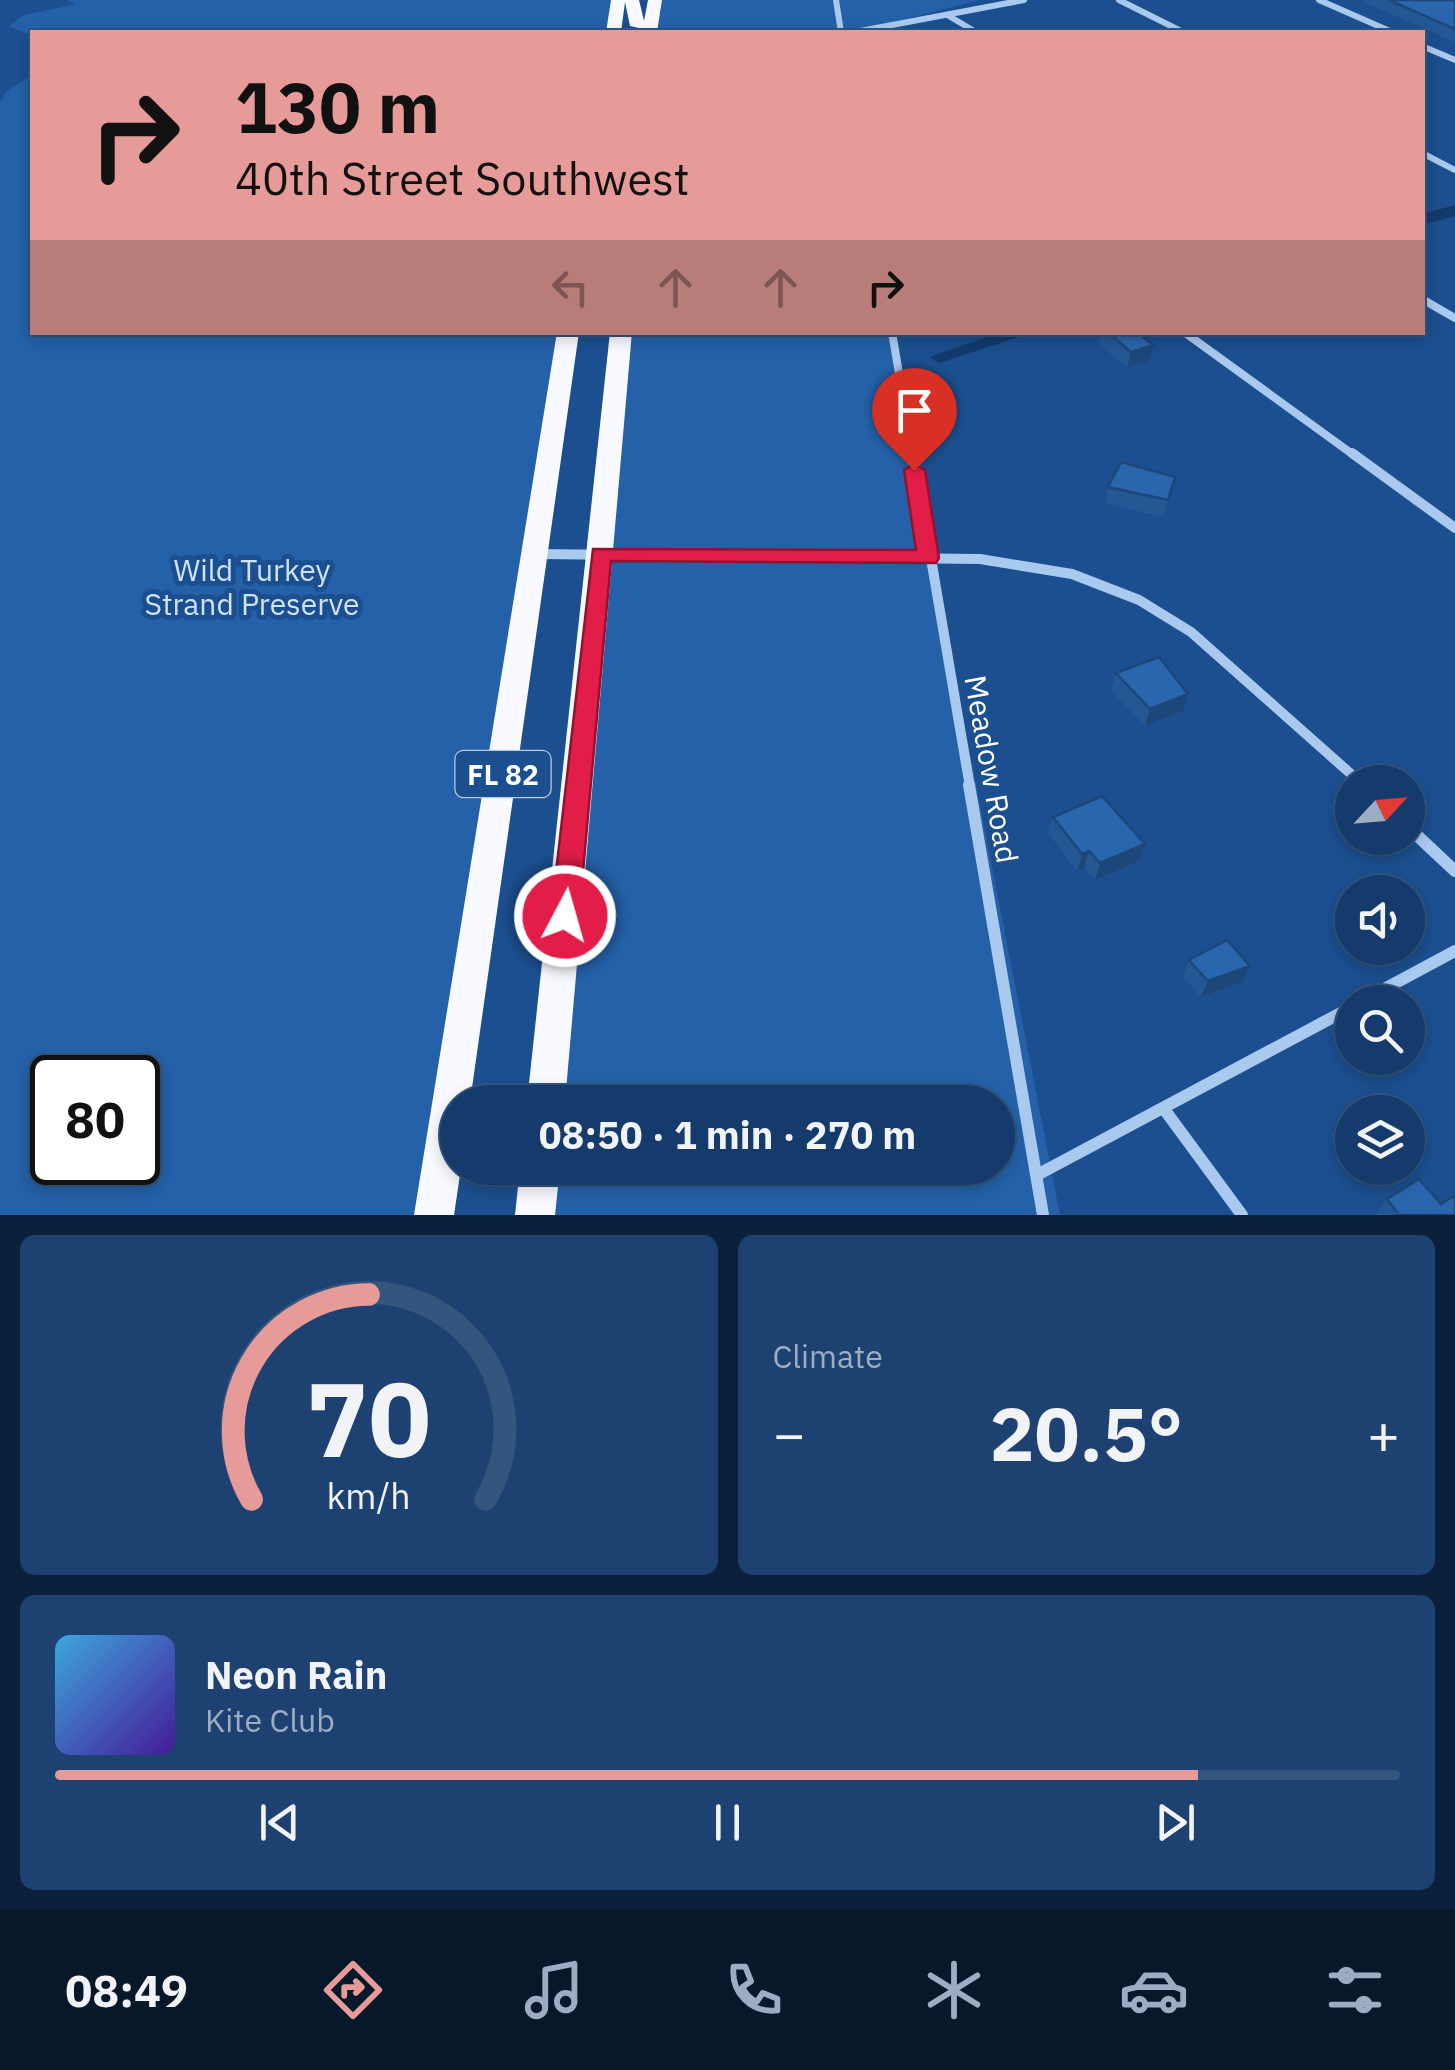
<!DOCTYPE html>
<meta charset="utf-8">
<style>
:root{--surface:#143b6b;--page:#1d4271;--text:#f1f3f6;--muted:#9dadc1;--line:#33557e;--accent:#e69b98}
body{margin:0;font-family:"IBM Plex Sans",sans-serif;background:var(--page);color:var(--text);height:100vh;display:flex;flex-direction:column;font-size:38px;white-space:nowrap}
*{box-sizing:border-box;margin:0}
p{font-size:32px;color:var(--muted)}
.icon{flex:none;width:55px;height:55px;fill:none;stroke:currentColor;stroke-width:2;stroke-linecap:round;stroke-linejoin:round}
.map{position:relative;height:1215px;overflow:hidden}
.panel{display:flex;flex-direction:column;gap:20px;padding:20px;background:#0b203b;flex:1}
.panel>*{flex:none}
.banner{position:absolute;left:30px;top:30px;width:1395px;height:305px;border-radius:0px;box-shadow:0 5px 15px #0003,0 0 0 2px var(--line);background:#e69b98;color:#111;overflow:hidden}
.needle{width:65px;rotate:64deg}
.tools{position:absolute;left:1335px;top:765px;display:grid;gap:20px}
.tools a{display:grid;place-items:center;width:90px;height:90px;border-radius:50%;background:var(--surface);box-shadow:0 5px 15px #0003,0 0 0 2px var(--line);font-size:50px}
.speed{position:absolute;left:30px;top:1055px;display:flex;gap:20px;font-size:50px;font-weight:700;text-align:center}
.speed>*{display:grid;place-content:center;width:130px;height:130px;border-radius:50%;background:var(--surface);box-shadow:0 5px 15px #0003,0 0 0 2px var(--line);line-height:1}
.speed .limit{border:5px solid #111;border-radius:15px;background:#fff;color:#111}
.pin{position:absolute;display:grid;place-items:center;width:85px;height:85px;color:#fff;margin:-102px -42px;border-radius:50% 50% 50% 0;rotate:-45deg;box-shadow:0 0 10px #0007}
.pin .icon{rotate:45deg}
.me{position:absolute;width:110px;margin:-55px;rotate:6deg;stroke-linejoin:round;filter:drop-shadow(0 0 8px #0008)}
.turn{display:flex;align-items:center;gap:35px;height:210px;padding:0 40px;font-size:45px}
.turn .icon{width:130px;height:130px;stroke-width:2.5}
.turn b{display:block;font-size:70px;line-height:85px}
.lanes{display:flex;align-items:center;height:95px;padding:0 40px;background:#0003;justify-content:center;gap:50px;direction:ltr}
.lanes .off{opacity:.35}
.big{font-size:75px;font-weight:700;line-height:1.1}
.panel .widget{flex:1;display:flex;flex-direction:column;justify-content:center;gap:15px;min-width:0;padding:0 35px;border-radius:15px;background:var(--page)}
.panel .dial{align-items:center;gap:0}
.dial svg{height:260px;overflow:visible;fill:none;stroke:var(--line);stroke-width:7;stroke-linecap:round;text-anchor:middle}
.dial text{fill:var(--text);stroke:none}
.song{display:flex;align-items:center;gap:30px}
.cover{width:120px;height:120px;border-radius:15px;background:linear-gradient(135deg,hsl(200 70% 55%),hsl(260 70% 35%))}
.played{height:10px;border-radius:5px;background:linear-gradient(90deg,var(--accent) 85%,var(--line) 85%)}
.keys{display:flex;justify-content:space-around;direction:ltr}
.heat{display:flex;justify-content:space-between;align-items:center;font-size:55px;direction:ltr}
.panel .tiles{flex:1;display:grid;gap:20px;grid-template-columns:1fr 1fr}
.widget:last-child{grid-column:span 2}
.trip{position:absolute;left:440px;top:1085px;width:575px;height:100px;border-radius:50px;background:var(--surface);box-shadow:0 5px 15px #0003,0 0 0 2px var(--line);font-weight:700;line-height:100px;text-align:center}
.menu{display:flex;height:160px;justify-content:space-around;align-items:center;background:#08182b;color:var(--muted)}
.menu .icon{width:70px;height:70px}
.menu .selected{color:var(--accent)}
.menu b{font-size:45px;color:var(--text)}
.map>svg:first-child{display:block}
</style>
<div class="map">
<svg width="1455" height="1215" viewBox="0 0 1455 1215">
<rect width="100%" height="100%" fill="#1b4f8f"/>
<g fill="#2461a8" fill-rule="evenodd">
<polygon points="67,0 611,0 606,32 32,36 9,26 23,15 76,4"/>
<polygon points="662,0 980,0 853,32 657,32"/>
<path d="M32,75V332L557,333L415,1215H0V102L7,91ZM52,1078H138V1162H52Z"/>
<polygon points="632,333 888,333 1060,1215 554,1215 558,1168 998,1168 998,1102 564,1102"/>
</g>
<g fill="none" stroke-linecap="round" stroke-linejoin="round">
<g fill="#123a6d" fill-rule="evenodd">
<polygon points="1455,205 1455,216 1422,225 1422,214"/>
<polygon points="1002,332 1034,332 939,363 929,357"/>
</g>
<g stroke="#a9c9ee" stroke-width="6">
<polyline points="836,0 841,32"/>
<polyline points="1119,0 1183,32"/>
<polyline points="1319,0 1392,32"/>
<polyline points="947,15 976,32"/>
<polyline points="855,32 1024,0"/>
<polyline points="1422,46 1455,60"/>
<polyline points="1422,153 1455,170"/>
</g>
<g stroke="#a9c9ee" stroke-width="8">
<polyline points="1422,299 1455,318"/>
<polyline points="892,332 913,456"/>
<polyline points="1184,332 1355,456"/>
</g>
<g stroke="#a9c9ee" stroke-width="10">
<polyline points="913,453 970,787"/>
<polyline points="1352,453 1455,528"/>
<polyline points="536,554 980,559 1072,574 1139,600 1191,632 1360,782"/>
</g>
<g stroke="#a9c9ee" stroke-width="12">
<polyline points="969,785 1043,1215"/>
<polyline points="1408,827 1455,871"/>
<polyline points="1360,1002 1455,951"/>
<polyline points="1164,1109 1242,1215"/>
<polyline points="1037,1175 1352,1007"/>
</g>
<g fill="#f8faff" fill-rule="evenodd">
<polygon points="611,0 639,0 644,21 648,0 662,0 657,32 630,26 625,2 621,32 606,32"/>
<polygon points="557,332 579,332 470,1102 458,1102 458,1168 461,1168 454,1215 414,1215"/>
<polygon points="610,332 632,332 565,1102 527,1102"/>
<polygon points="520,1168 560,1168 555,1215 515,1215"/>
</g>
</g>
<g fill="#245895">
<polygon points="1364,0 1455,0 1455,42 1364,2"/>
<polygon points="1102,332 1142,332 1148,337 1149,361 1127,367 1099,345"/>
<polygon points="1175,477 1163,517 1105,503 1108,487"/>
<polygon points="1116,673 1183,711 1145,726 1111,690"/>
<polygon points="1053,817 1145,844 1139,861 1095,880 1084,868 1077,871 1048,833"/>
<polygon points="1189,960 1243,982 1201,997 1183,976"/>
<polygon points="1387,1199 1441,1204 1455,1215 1375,1215"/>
</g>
<g fill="#1d4779">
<polygon points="1148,337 1145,347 1153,345 1149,361 1127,367 1131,352 1144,338"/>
<polygon points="1188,694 1183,711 1145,726 1150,709"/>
<polygon points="1145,844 1139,861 1095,880 1100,863"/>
<polygon points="1089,851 1084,868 1077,871 1082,854"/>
<polygon points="1250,966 1243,982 1201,997 1208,981"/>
</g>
<g fill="#2a66ad" stroke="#1d4779" stroke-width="2.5">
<polygon points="1389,0 1455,0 1455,29"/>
<polygon points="1107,332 1142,332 1148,337 1144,338 1153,345 1131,352"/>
<polygon points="1121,462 1175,477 1168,500 1108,487"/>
<polygon points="1159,657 1188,694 1150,709 1116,673"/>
<polygon points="1102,796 1145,844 1100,863 1089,851 1082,854 1053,817"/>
<polygon points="1227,940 1250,966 1208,981 1189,960"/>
<polygon points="1419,1179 1441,1204 1455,1195 1455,1215 1399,1215 1387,1199"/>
</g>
<polygon fill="#e11d48" stroke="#92132f" stroke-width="2.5" points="914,464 925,470 939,558 936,563 611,561 579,916 575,924 555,924 551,916 593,549 916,550 904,470"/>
<g text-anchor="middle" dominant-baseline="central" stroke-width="10" stroke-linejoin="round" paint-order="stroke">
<rect fill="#1b4f8f" stroke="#bbcadd" stroke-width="2.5" x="455.5" y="751" width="95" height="46" rx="8"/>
<g font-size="28" font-weight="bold" fill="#fff">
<text x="503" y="774">FL 82</text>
</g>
<g font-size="30" fill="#cfe3fa" stroke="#1b4f8f">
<text x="252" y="569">Wild Turkey<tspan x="252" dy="34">Strand Preserve</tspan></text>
</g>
<g font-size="30" fill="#fff" stroke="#1b4f8f">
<text transform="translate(992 769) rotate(80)">Meadow Road</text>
</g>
</g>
</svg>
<div class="tools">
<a><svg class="needle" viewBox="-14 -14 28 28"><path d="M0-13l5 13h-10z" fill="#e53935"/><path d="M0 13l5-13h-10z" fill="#9dadc1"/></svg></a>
<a><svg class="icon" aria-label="sound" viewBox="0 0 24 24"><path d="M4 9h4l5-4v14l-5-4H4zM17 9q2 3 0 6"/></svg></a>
<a><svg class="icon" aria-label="search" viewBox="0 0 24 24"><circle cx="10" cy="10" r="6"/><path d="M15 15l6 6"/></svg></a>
<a><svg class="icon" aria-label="layers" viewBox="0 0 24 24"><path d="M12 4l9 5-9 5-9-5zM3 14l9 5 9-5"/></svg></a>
</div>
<div class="speed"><div class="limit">80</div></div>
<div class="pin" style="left:914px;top:470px;background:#d93025"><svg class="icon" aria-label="arrive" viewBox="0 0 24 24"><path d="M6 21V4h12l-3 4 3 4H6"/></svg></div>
<svg class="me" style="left:565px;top:916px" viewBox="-20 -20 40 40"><circle r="17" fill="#e11d48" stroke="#fff" stroke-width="3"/><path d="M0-11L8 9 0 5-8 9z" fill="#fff"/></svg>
<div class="trip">08:50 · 1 min · 270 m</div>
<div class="banner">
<div class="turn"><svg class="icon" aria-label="right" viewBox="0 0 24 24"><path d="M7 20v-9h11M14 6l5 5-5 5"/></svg><div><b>130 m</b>40th Street Southwest</div></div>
<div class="lanes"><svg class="icon off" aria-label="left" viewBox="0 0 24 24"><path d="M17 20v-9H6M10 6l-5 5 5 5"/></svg><svg class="icon off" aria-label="ahead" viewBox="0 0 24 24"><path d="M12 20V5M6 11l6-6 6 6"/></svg><svg class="icon off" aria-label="ahead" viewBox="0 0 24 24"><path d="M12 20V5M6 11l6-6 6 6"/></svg><svg class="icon" aria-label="right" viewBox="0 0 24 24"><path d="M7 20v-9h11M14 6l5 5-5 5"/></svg></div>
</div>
</div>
<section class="panel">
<div class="tiles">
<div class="widget dial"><svg viewBox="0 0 100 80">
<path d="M14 69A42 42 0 1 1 86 69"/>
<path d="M14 69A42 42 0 0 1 50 6" stroke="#e69b98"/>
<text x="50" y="56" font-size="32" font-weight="700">70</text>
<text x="50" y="72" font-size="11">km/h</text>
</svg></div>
<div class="widget"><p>Climate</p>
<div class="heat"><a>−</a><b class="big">20.5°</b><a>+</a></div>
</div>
<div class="widget">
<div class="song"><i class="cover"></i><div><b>Neon Rain</b><p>Kite Club</p></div></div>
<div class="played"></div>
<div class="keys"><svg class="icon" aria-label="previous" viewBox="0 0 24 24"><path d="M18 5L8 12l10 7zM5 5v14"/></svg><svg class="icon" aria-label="pause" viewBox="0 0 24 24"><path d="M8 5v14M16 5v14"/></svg><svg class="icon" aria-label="next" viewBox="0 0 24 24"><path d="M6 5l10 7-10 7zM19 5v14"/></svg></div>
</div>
</div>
</section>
<nav class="menu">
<b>08:49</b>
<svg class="icon selected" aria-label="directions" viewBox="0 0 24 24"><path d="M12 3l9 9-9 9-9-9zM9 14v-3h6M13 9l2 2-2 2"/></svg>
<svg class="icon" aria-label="music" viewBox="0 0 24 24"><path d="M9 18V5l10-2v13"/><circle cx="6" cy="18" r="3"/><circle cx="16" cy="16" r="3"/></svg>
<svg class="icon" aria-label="phone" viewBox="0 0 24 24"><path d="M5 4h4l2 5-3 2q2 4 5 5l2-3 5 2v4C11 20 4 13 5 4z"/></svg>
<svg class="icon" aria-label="climate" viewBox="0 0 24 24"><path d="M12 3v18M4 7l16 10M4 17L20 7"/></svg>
<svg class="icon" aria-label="car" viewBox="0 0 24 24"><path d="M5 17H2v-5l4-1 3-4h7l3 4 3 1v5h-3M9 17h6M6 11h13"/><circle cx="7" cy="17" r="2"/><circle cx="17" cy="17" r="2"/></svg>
<svg class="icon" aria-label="filters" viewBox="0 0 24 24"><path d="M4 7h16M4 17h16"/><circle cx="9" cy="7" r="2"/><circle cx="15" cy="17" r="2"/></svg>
</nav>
